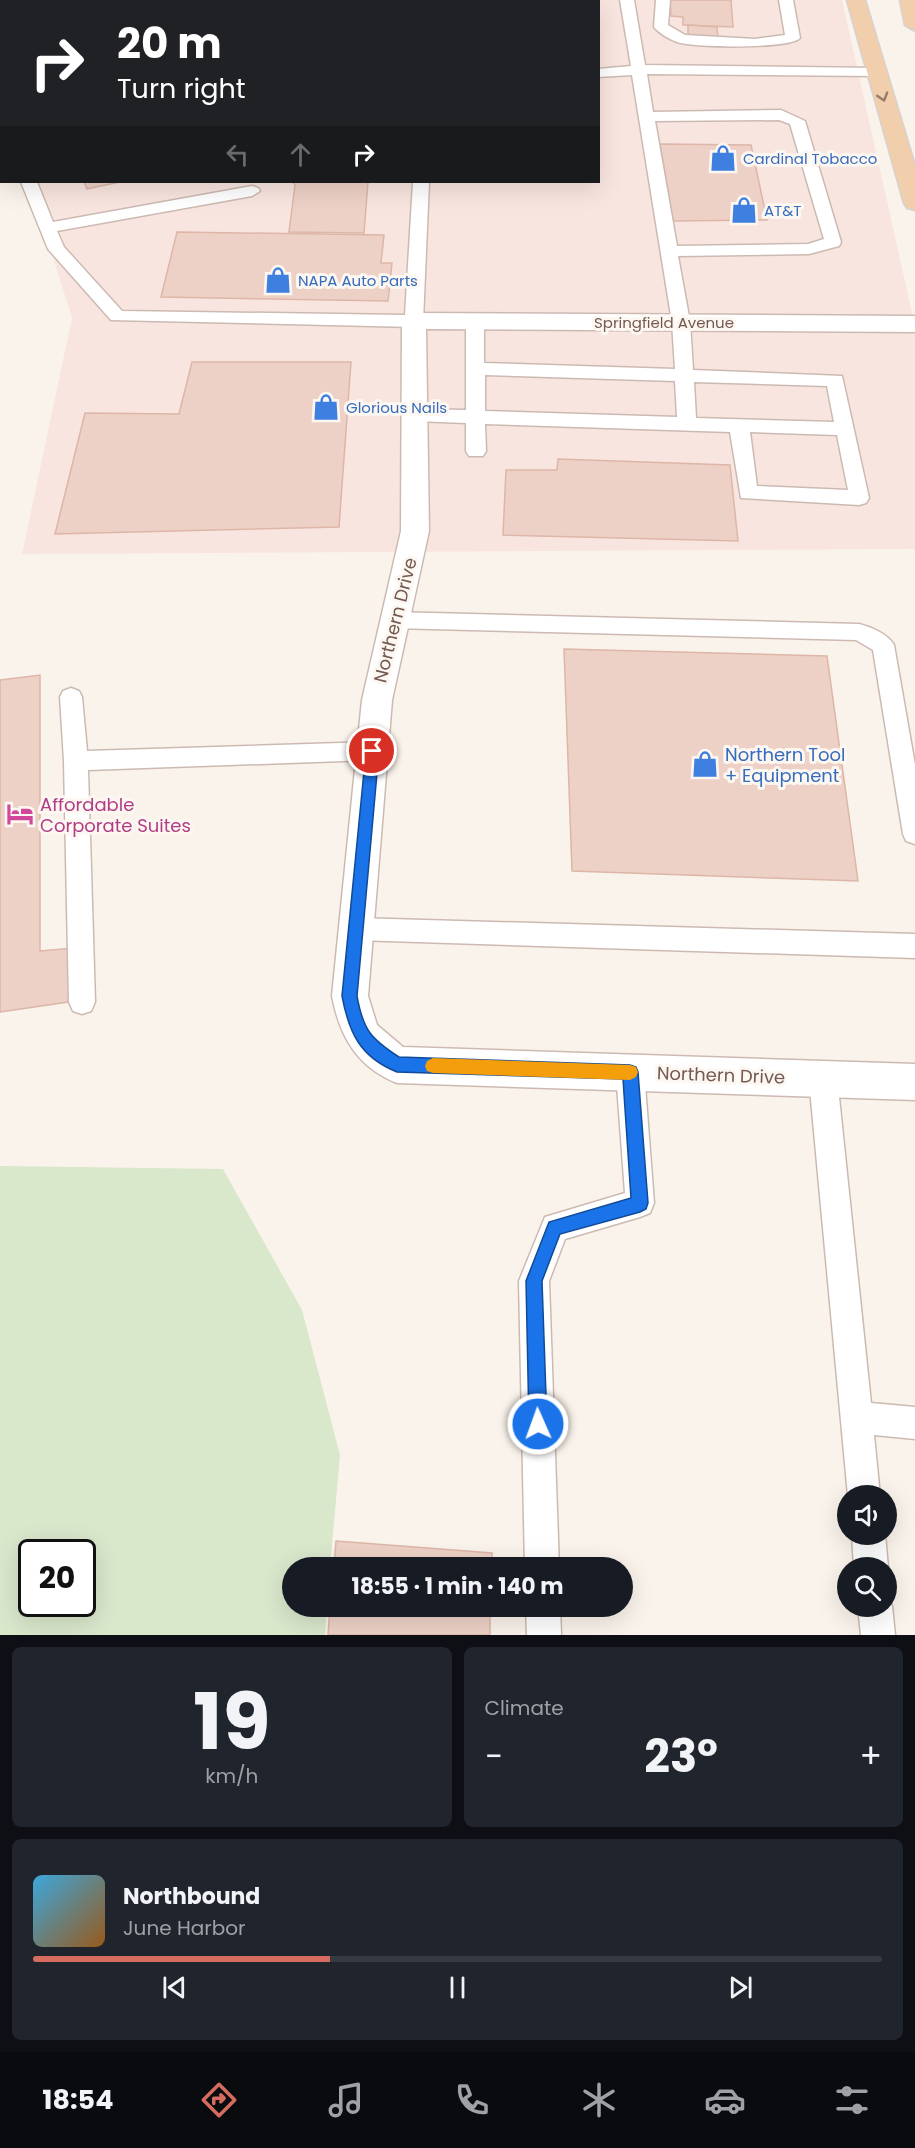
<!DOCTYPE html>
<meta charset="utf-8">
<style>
:root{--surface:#171b24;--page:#20242c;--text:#f1f3f6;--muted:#9ea1a6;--line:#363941;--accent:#d56c5f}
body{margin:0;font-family:Poppins,sans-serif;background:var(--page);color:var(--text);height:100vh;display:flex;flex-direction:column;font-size:22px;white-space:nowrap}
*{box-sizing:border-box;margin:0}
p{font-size:20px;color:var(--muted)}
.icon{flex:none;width:33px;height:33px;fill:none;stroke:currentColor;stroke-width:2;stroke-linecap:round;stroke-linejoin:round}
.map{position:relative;height:1635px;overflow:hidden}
.drawer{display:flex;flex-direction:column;gap:12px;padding:12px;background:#0d0f14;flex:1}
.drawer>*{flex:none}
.banner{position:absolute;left:0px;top:0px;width:600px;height:183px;box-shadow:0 6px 24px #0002;background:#202124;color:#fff;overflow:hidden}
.tools{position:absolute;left:837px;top:1485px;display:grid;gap:12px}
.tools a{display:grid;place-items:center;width:60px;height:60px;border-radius:50%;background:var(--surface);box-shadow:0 6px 24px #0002;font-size:30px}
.speed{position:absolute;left:18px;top:1539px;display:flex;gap:12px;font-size:30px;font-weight:700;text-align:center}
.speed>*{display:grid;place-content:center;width:78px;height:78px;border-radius:50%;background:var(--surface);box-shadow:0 6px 24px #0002;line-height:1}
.speed .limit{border:3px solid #111;border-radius:9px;background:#fff;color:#111}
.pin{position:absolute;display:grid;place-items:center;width:51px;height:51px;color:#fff;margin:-26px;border:3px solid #fff;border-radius:50%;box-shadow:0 2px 6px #0007}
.me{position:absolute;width:66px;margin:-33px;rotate:358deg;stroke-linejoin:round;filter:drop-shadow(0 0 4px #0008)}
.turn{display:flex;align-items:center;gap:21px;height:126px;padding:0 18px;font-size:27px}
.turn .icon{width:78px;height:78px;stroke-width:2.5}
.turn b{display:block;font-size:42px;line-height:51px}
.lanes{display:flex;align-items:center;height:57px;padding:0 18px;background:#0003;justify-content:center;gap:30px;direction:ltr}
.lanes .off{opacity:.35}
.big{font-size:45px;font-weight:700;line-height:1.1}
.drawer .tile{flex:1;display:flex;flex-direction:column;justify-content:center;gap:9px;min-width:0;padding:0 21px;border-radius:9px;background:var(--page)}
.drawer .dial{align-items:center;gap:0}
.dial b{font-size:78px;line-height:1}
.song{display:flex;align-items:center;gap:18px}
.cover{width:72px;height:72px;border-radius:9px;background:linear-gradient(135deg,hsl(200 70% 55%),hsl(30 70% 35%))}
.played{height:6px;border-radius:3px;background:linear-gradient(90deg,var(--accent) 35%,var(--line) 35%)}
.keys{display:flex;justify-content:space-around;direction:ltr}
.heat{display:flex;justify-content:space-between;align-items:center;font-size:33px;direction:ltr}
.drawer .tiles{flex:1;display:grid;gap:12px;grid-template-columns:1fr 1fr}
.tile:last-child{grid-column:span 2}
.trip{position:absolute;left:282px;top:1557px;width:351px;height:60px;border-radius:30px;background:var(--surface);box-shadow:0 6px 24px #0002;font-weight:700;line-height:60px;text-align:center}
.dock{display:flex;height:96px;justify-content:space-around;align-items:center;background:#090b0e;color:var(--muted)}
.dock .icon{width:42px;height:42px}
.dock .selected{color:var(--accent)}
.dock b{font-size:27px;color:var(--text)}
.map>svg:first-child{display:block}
</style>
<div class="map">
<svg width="915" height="1635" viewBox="0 0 915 1635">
<rect width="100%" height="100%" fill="#faf3eb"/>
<polygon fill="#f9e5e0" points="8,0 842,0 915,326 915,549 22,554 72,318 29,182 598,182 598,2 6,2"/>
<path fill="#d9e7cb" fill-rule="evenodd" d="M0,1166L223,1169L302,1310L340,1455L330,1567L292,1568V1606L327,1607L325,1635H0ZM32,1552H82V1604H32Z"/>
<g fill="#edd1c6" stroke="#ddb6a8" stroke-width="1.5">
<polygon points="156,0 273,0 275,2 147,2"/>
<polygon points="670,0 731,0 733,27 683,25 683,17 671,16"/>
<polygon points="688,25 717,27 718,38 688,37"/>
<polygon points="660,144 751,145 767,220 673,221"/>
<polygon points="84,182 120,182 87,189"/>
<polygon points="293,182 368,182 364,233 289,232 295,185"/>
<polygon points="177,232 384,235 381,263 392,263 388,301 161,297"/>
<polygon points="192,362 351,362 339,527 55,534 85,413 179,414"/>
<polygon points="558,459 730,465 738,541 503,535 506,470 557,470"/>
<polygon points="564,649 827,656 858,881 572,871"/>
<polygon points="40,675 40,951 73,948 75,1001 0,1012 0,680"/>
<polygon points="336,1541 492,1553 492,1568 334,1568"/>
<polygon points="330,1606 490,1606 490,1635 328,1635"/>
</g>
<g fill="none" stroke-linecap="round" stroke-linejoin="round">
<defs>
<g id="service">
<polygon points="24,0 39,0 23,2"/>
<polygon points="314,0 328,0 329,2 315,2"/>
<path d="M620,0H634L645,65L876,68L883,72L876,76L647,74L653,112L781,110L805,121L841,242L839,246L809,254L678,256L690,322L693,370L842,376L869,498L866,503L859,505L741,498L730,432L485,424L486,451L483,456H469L466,451V423L414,421L407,419L405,415L407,411L414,409L466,410V321L475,315L484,321V363L675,369L672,322L632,75L598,77V69L631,66ZM779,120L790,124L824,239L808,244L677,246L655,121ZM485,375L675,381L677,417L485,411ZM694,382L827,386L834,422L696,418ZM750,432L837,435L848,490L757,486Z"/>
<path d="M656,0H670L668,25L685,35L755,39L785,35L779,0H793L800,38C790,49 693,48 677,42C669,39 659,33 654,27Z"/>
<polygon points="21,182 37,182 53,222 252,186 258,188 260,191 252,196 57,231 64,247 122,311 405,315 413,182 429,182 423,321 414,327 111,320 48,249"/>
<path d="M392,612L859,624C871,627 888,634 894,645L915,765V844L906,841L903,834L873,650L856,640L392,628L384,626L381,620L384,614Z"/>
<polygon points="71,688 79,691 82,697 87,751 372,742 380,744 384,751 380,758 372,760 88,770 95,1002 91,1011 82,1014 73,1011 69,1002 64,761 60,697 63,691"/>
<polygon points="356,918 915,934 915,958 356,940 347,937 343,929 347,921"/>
<polygon points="630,1059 640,1063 644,1072 654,1203 650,1213 640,1217 565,1239 549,1281 559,1568 525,1568 519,1281 545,1217 625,1193 616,1072 620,1063"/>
<polygon points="823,1065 833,1069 837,1078 871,1403 915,1407 915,1439 874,1435 880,1496 848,1496 809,1078 813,1069"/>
<polygon points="852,1534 885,1534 888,1568 886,1571 886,1568 854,1568"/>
<polygon points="886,1594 892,1606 895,1635 861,1635 858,1606 886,1606"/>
<polygon points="526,1606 560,1606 561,1635 527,1635"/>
</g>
<path id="minor" d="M414,313L915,316V332L426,329L429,531L392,700L368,996L377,1025L403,1047L915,1064V1100L397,1083C357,1067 340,1037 332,996L362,700L401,531L402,321L405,316Z"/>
<g id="primary">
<polygon points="847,0 865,0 915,166 915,210 907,208 904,203"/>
<polygon points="900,0 915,0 915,31 905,25"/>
</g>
</defs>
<use href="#service" stroke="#ccbab2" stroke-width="3"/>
<use href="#minor" stroke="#ccbab2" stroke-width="3"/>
<use href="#primary" stroke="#d8d1ce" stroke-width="3"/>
<use href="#service" fill="#fff" fill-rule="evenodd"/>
<use href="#minor" fill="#fff" fill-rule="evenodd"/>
<use href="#primary" fill="#f1cfac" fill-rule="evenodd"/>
</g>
<defs><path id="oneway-chevron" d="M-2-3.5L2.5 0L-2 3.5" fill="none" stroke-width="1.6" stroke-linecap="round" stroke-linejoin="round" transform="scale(1.5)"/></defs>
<use stroke="#997c6c" href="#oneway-chevron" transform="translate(883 97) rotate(73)"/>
<path fill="#1a73e8" stroke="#114b97" stroke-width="1.5" d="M372,745L379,751L357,996C363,1030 371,1039 399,1057L630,1065L636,1067L638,1072L648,1203L646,1209L640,1212L560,1234L542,1281L547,1424L544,1430L538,1433L532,1430L529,1424L526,1281L549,1222L631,1198L623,1079L397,1072C360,1057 349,1033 342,996L366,751Z"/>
<polygon fill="#f59e0b" points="433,1058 630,1065 636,1067 638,1072 636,1077 630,1080 433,1073 427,1071 425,1066 427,1061"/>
<defs>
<symbol id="shop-bare" viewBox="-9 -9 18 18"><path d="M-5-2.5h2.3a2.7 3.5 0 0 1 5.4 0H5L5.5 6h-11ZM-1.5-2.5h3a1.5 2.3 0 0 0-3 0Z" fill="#3f7fe0" stroke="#fdf7f1" stroke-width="2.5" paint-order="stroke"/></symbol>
<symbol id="hotel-bare" viewBox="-9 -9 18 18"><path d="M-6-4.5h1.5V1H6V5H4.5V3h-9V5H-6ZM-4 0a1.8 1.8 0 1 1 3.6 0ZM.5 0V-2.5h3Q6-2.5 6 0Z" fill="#d1479c" stroke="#fdf7f1" stroke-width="2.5" paint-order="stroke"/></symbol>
</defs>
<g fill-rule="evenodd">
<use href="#shop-bare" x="704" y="139" width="38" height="38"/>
<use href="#shop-bare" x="725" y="191" width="38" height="38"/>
<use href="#shop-bare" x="259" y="261" width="38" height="38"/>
<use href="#shop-bare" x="307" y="388" width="38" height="38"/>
<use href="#shop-bare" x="686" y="745" width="38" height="38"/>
<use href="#hotel-bare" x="1" y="795" width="38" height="38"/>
</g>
<g text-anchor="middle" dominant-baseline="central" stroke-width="6" stroke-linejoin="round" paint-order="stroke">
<g font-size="15" fill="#366cbe" stroke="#fdf7f1" text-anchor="start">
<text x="743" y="158">Cardinal Tobacco</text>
<text x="764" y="210">AT&amp;T</text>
<text x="298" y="280">NAPA Auto Parts</text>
<text x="346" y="407">Glorious Nails</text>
</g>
<g font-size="15" fill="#735951" stroke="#fdf7f1">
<text x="664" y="322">Springfield Avenue</text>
</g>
<g font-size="18" fill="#735951" stroke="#fdf7f1">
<text transform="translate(395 620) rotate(-76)">Northern Drive</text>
<text transform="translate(721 1075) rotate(2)">Northern Drive</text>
</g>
<g font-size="18" fill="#366cbe" stroke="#fdf7f1" text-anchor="start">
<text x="725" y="754">Northern Tool<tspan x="725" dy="21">+ Equipment</tspan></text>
</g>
<g font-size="18" fill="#b23c85" stroke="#fdf7f1" text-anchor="start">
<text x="40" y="804">Affordable<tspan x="40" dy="21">Corporate Suites</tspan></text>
</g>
</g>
</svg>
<div class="tools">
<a><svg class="icon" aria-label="sound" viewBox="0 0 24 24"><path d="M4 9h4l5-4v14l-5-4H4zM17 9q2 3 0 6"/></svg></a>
<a><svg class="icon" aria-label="search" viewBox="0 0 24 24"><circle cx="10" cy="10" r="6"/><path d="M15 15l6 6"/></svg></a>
</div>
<div class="speed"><div class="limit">20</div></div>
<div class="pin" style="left:372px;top:751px;background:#d93025"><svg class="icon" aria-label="arrive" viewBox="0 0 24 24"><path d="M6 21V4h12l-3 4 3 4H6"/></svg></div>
<svg class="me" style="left:538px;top:1424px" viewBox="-20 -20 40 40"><circle r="17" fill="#1a73e8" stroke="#fff" stroke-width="3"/><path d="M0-11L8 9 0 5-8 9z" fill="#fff"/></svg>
<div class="trip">18:55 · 1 min · 140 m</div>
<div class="banner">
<div class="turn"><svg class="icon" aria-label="right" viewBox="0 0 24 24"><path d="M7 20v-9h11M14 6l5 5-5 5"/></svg><div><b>20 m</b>Turn right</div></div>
<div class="lanes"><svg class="icon off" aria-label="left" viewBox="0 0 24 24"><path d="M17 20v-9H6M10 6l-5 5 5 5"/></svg><svg class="icon off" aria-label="ahead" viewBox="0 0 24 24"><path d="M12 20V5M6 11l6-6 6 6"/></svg><svg class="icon" aria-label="right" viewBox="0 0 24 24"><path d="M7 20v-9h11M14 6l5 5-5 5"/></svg></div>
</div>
</div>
<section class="drawer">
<div class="tiles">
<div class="tile dial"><b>19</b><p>km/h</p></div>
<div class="tile"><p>Climate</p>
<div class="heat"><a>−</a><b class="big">23°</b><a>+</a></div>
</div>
<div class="tile">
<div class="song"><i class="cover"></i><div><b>Northbound</b><p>June Harbor</p></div></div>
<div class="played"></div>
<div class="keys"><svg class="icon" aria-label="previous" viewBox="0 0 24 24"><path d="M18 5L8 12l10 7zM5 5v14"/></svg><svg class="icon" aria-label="pause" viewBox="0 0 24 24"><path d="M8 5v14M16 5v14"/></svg><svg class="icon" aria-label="next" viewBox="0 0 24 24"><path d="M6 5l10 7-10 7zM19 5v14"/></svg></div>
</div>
</div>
</section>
<nav class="dock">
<b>18:54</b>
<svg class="icon selected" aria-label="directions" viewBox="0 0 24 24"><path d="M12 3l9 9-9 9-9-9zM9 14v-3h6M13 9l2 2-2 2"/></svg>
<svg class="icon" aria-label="music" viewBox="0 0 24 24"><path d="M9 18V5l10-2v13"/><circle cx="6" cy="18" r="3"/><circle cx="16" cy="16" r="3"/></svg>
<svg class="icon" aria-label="phone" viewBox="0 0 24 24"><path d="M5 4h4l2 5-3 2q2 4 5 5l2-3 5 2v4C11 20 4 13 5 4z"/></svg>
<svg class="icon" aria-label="climate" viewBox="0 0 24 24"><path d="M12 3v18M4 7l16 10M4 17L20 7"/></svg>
<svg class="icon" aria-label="car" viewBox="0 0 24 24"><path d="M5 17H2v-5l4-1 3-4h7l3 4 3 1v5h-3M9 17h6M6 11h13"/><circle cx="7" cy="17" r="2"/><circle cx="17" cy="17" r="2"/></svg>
<svg class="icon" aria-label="filters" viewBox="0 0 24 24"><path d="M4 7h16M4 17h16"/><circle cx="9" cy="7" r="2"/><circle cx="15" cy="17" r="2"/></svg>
</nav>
